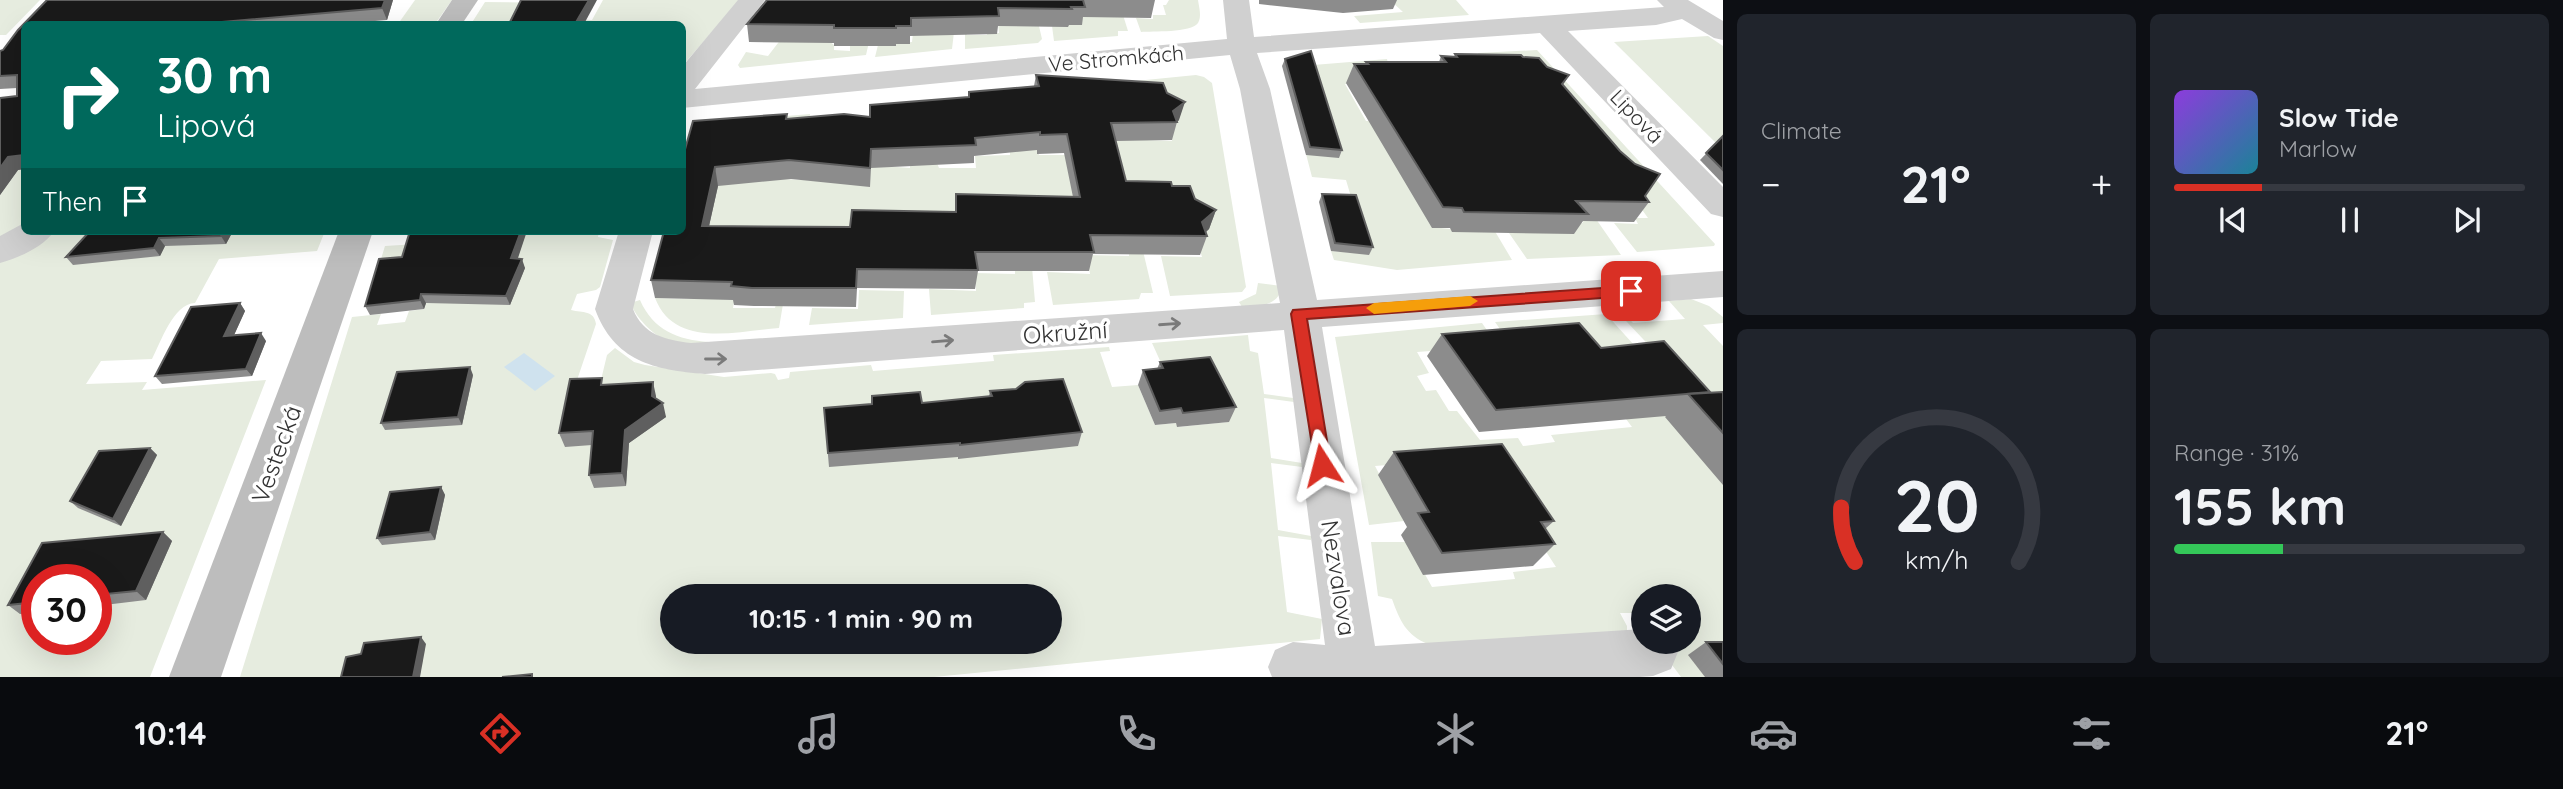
<!DOCTYPE html>
<meta charset="utf-8">
<style>
:root{--surface:#171b24;--page:#20242c;--text:#f1f3f6;--muted:#9ea1a6;--line:#363941;--accent:#d93025}
body{margin:0;font-family:Quicksand,sans-serif;background:var(--page);color:var(--text);height:100vh;display:flex;flex-direction:column;font-size:26px;white-space:nowrap}
*{box-sizing:border-box;margin:0}
p{font-size:23px;color:var(--muted)}
.icon{flex:none;width:38px;height:38px;fill:none;stroke:currentColor;stroke-width:2;stroke-linecap:round;stroke-linejoin:round}
.map{position:relative;flex:1;overflow:hidden}
.drawer{display:flex;flex-direction:column;gap:14px;padding:14px;background:#0d0f14;width:840px}
.drawer>*{flex:none}
.banner{position:absolute;left:21px;top:21px;width:665px;height:214px;border-radius:10px;box-shadow:0 7px 28px #0002;background:#00695c;color:#fff;overflow:hidden}
.fabs{position:absolute;left:1631px;top:584px;display:grid;gap:14px}
.fabs a{display:grid;place-items:center;width:70px;height:70px;border-radius:50%;background:var(--surface);box-shadow:0 7px 28px #0002;font-size:35px}
.speed{position:absolute;left:21px;top:564px;display:flex;gap:14px;font-size:35px;font-weight:700;text-align:center}
.speed>*{display:grid;place-content:center;width:91px;height:91px;border-radius:50%;background:var(--surface);box-shadow:0 7px 28px #0002;line-height:1}
.speed .limit{border:10px solid #d22;background:#fff;color:#111}
.pin{position:absolute;display:grid;place-items:center;width:60px;height:60px;color:#fff;margin:-30px;border-radius:14px;box-shadow:0 4px 10px #0006}
.me{position:absolute;width:77px;margin:-38px;rotate:351deg;stroke-linejoin:round;filter:drop-shadow(0 0 5px #0008)}
.turn{display:flex;align-items:center;gap:24px;height:147px;padding:0 21px;font-size:32px}
.turn .icon{width:91px;height:91px;stroke-width:2.5}
.turn b{display:block;font-size:49px;line-height:60px}
.then{display:flex;align-items:center;height:66px;padding:0 21px;background:#0003;gap:14px;font-size:26px}
.big{font-size:52px;font-weight:700;line-height:1.1}
.drawer .card{flex:1;display:flex;flex-direction:column;justify-content:center;gap:10px;min-width:0;padding:0 24px;border-radius:10px;background:var(--page)}
.drawer .dial{align-items:center;gap:0}
.dial svg{height:182px;overflow:visible;fill:none;stroke:var(--line);stroke-width:7;stroke-linecap:round;text-anchor:middle}
.dial text{fill:var(--text);stroke:none}
.song{display:flex;align-items:center;gap:21px}
.cover{width:84px;height:84px;border-radius:10px;background:linear-gradient(135deg,hsl(270 70% 55%),hsl(190 70% 35%))}
.played{height:7px;border-radius:4px;background:linear-gradient(90deg,var(--accent) 25%,var(--line) 25%)}
.keys{display:flex;justify-content:space-around;direction:ltr}
.heat{display:flex;justify-content:space-between;align-items:center;font-size:38px;direction:ltr}
.charge{height:10px;border-radius:5px;background:linear-gradient(90deg,#34c759 31%,var(--line) 0)}
.drawer .tiles{flex:1;display:grid;gap:14px;grid-template-columns:repeat(2,1fr)}
.trip{position:absolute;left:660px;top:584px;width:402px;height:70px;border-radius:35px;background:var(--surface);box-shadow:0 7px 28px #0002;font-weight:700;line-height:70px;text-align:center}
.dock{display:flex;height:112px;justify-content:space-around;align-items:center;background:#090b0e;color:var(--muted)}
.dock .icon{width:49px;height:49px}
.dock .current{color:var(--accent)}
.dock b{font-size:32px;color:var(--text)}
main{display:flex;flex:1;min-height:0}
.map>svg:first-child{display:block}
</style>
<main>
<div class="map">
<svg width="1723" height="677" viewBox="0 0 1723 677">
<rect width="100%" height="100%" fill="#fff"/>
<g fill="#e6ecdf" fill-rule="evenodd">
<polygon points="0,0 40,0 6,35 0,35"/>
<polygon points="415,0 452,0 435,24 398,24"/>
<polygon points="603,0 740,0 683,65 682,24 471,24 485,2 555,3 547,18 592,20"/>
<path d="M1169,0H1198C1199,7 1202,17 1198,23C1191,33 1152,31 1141,32L1136,18L1153,19V15H1166L1163,5H1166Z"/>
<polygon points="1390,0 1456,0 1469,15 1360,23 1354,16 1403,12"/>
<polygon points="1080,14 1093,17 1123,15 1128,31 1118,31 1118,36 1054,41 1052,26 1082,24"/>
<polygon points="798,17 834,45 834,50 850,51 850,45 869,42 866,55 740,68 738,65 746,52 768,56"/>
<polygon points="1038,22 1042,39 1038,43 965,49 965,32 967,35 987,35 987,33 999,33 998,23"/>
<polygon points="954,32 952,49 875,57 878,45 912,42 913,33"/>
<polygon points="1708,36 1723,46 1723,146 1719,146 1614,42"/>
<polygon points="1537,50 1715,244 1714,246 1637,252 1614,223 1638,224 1635,218 1648,218 1638,204 1432,227 1477,232 1493,228 1512,260 1397,270 1334,260 1331,251 1368,254 1346,180 1312,177 1306,154 1338,157 1301,66 1387,59 1392,84 1345,84 1366,121 1382,121 1480,57 1478,53"/>
<path d="M1196,75L1204,77L1212,83L1246,287L1242,292L1170,296L1161,256L1202,257L1196,236L743,249L733,308H775L776,304H783L779,328C736,331 675,349 655,298L692,299L726,140L763,118L810,114L811,125L764,178L802,180L871,165L910,168V163H937L939,168H976L975,156L1010,155V150H1038L1039,155H1074L1070,137L1172,141L1167,124L1105,84Z"/>
<polygon points="24,169 25,231 0,244 0,172"/>
<polygon points="1581,219 1596,219 1621,255 1527,259 1509,233 1530,233 1556,222 1583,223"/>
<path d="M51,231H325L317,251L219,259L195,303C173,304 161,342 152,359L101,361L86,384L147,382L142,390L266,380L150,677H0V259ZM37,579H96V639H37Z"/>
<path d="M453,231H599L598,237L613,240L600,287L596,290L577,294L571,310C583,313 594,310 596,324L575,386L600,384L607,355L615,348L634,362L645,365L724,377L771,373L775,374L778,380L789,378L790,372L871,365L873,371L994,361L993,355L1109,347L1110,351L1100,352L1112,387L1138,385L1155,425L1176,423L1178,427L1228,422L1167,376L1152,343L1248,335L1250,351L1258,353L1264,394L1293,398L1294,402L1264,398L1271,458L1302,463V467L1271,463L1278,530L1311,536V540L1278,536L1287,612L1322,619L1320,639L934,677H240L352,317L381,314L377,325L405,322L409,311L424,309L435,263L381,259L385,246L449,242ZM672,597H1050V642H672Z"/>
<polygon points="1129,251 1143,251 1153,293 1141,293 1139,299 1053,305 1047,272 1090,274 1087,255 1129,256"/>
<polygon points="1015,267 1032,267 1035,302 1024,303 1024,308 931,315 929,289 976,291 975,273 1015,274"/>
<path d="M1258,283L1281,286C1281,306 1258,306 1242,307L1239,302L1256,294Z"/>
<polygon points="859,290 904,291 903,318 809,325 812,308 858,309"/>
<polygon points="1691,299 1709,306 1723,317 1723,323 1703,325 1723,346 1723,424 1611,305 1616,305 1633,323 1685,319 1669,301"/>
<path d="M640,300C653,330 678,340 709,342C702,344 693,346 686,346C663,346 639,323 630,303Z"/>
<path d="M1606,314L1718,438L1723,482V655L1707,677H1681L1655,642H1689V597H1643V626L1633,613H1620L1627,626V636L1428,644C1406,635 1400,621 1392,599L1378,596L1371,542H1407L1432,587L1515,579L1513,572L1556,567L1493,470L1400,464L1375,466L1404,521L1369,525L1335,337L1482,323L1498,346L1417,352L1429,373L1417,376L1426,391L1436,390L1449,411H1457L1480,440L1518,438L1523,446L1555,442L1551,435L1632,427L1626,419L1647,416L1514,349L1495,322Z"/>
</g>
<polygon fill="#cfe2ee" points="524,353 555,376 535,391 504,367"/>
<g fill="none" stroke-linecap="round" stroke-linejoin="round">
<g fill="#d0d0d0" fill-rule="evenodd">
<path d="M738,0H765L695,89L1227,39L1223,0H1249L1254,37L1664,7L1657,0H1688L1723,21V40L1714,38L1682,19L1656,25L1568,31L1723,187V217L1711,214L1540,33L1257,53L1270,89L1317,300L1723,271V297L1322,327L1375,646L1643,629V642H1674L1678,652L1671,669L1653,676L1640,677H1272L1268,667L1275,650L1293,642L1325,645L1284,330L705,374C654,370 614,361 595,309L619,231H653L633,309C643,335 666,340 691,343L1280,303L1240,89L1230,55L682,108V67Z"/>
<path d="M24,223V231H54C44,247 18,258 0,263V236Z"/>
</g>
<g fill="#bdbdbd" fill-rule="evenodd">
<polygon points="452,0 478,0 462,24 436,24"/>
<polygon points="339,231 373,231 221,677 169,677"/>
</g>
</g>
<g fill="#8c8c8c" fill-rule="evenodd">
<polygon points="47,0 393,0 387,20 339,24 24,24 24,169 18,170 0,195 0,98 17,96 17,88 0,89 0,51 3,50 18,30"/>
<polygon points="767,0 1155,0 1151,18 1083,17 1082,25 1069,25 1068,27 998,26 997,34 910,36 910,44 896,44 896,46 834,46 834,43 749,42 747,24"/>
<polygon points="1259,0 1397,0 1393,9 1343,13 1259,4"/>
<polygon points="1455,54 1523,57 1569,75 1563,85 1649,202 1634,222 1583,221 1574,234 1452,232 1450,228 1432,228 1346,83 1354,64 1365,64 1366,62 1439,62 1441,56 1454,57"/>
<polygon points="1285,59 1342,150 1339,158 1306,155 1282,66"/>
<path d="M1036,75L1167,93L1179,120L1177,122L1172,140L1116,141L1126,181L1172,186L1216,210L1209,229L1206,232L1207,236L1200,255L1093,254L1089,271H978L975,289L857,288L856,307L754,306L734,305L733,300L655,298L651,280L682,160L787,114V119L870,117L968,97L969,92L1034,86ZM1037,150V154L1064,153L1073,197L956,194L955,212L850,227L709,226L718,186L791,179L870,187L871,168L974,163V156Z"/>
<polygon points="1723,136 1723,184 1700,160"/>
<polygon points="1322,194 1373,247 1369,255 1331,251 1319,202"/>
<polygon points="90,231 233,231 226,244 165,246 160,256 73,265 66,257"/>
<polygon points="402,257 518,259 525,268 510,305 426,303 424,309 370,315 365,306"/>
<polygon points="240,303 245,311 234,335 266,341 252,376 162,384 155,376"/>
<polygon points="1442,334 1601,348 1709,392 1723,392 1723,485 1665,417 1666,416 1479,432 1427,356"/>
<polygon points="1160,362 1236,407 1229,422 1177,427 1176,423 1155,425 1138,385 1143,370 1157,369"/>
<polygon points="473,375 462,425 385,430 381,423"/>
<polygon points="604,385 656,396 656,399 666,417 629,443 626,486 594,488 589,475 592,445 565,447 559,433"/>
<polygon points="990,391 1082,432 1078,446 958,459 958,457 829,467 824,408 872,404 872,396 922,403 989,396"/>
<polygon points="150,448 157,455 121,526 78,508 70,501"/>
<polygon points="1394,452 1554,521 1545,529 1555,544 1533,566 1423,575 1401,535 1407,527 1378,475"/>
<polygon points="441,487 445,495 435,540 382,545 377,538"/>
<polygon points="163,532 172,541 146,600 96,606 96,579 37,579 37,612 20,614 8,605 42,543"/>
<polygon points="1706,642 1723,642 1723,677 1705,677 1688,655"/>
</g>
<g fill="#5f5f5f">
<polygon points="385,0 393,0 387,20 382,8"/>
<polygon points="589,0 597,0 584,24 575,24"/>
<polygon points="1185,102 1179,120 1177,122 1173,111"/>
<polygon points="24,155 24,169 18,170 0,195 0,168 8,157"/>
<polygon points="715,167 718,186 705,244 702,226"/>
<polygon points="1216,210 1209,229 1201,236 1202,222"/>
<polygon points="224,231 233,231 226,244 221,236"/>
<polygon points="521,231 527,231 515,267 511,258"/>
<polygon points="159,238 165,246 160,256 154,248"/>
<polygon points="522,259 525,268 510,305 506,296"/>
<polygon points="421,294 426,303 424,309 420,300"/>
<polygon points="240,303 245,311 230,344 224,336"/>
<polygon points="261,333 266,341 252,376 246,369"/>
<polygon points="470,367 473,375 462,425 458,417"/>
<polygon points="653,382 656,396 655,409 663,403 666,417 629,443 626,486 622,473 625,430 652,396"/>
<polygon points="150,448 157,455 121,526 113,519"/>
<polygon points="441,487 445,495 435,540 430,532"/>
<polygon points="163,532 172,541 146,600 136,591"/>
<polygon points="421,637 426,644 420,677 413,677"/>
</g>
<g fill="#1a1a1a" stroke="#5f5f5f" stroke-width="2" fill-rule="evenodd">
<polygon points="47,0 385,0 382,8 199,24 24,24 24,155 8,157 0,168 0,98 17,96 17,75 0,76 0,51 3,50 18,30"/>
<polygon points="521,0 589,0 575,24 509,24"/>
<polygon points="767,0 1083,0 1085,7 1071,7 1072,9 998,8 999,16 911,18 911,26 896,26 896,28 834,28 834,25 747,24"/>
<polygon points="1311,51 1342,150 1310,147 1285,59"/>
<polygon points="1455,54 1521,55 1523,57 1539,58 1547,67 1569,75 1562,84 1620,151 1635,164 1660,174 1645,196 1649,202 1576,201 1588,214 1464,212 1462,208 1443,207 1354,64 1368,64 1366,62 1446,62 1441,56 1457,57"/>
<path d="M1036,75L1163,83L1167,93L1185,102L1173,111L1177,122L1111,123L1126,181L1171,182L1172,186H1190L1195,199L1216,210L1202,222L1207,236L1090,235L1094,252H975L978,270L857,269L856,288H752L731,286L732,282L651,280L664,231H682V160L693,121L787,114L786,119L844,114L870,117V105L969,97V92L1039,86ZM1040,132V135L1067,134L1080,197L956,194V212L852,210L850,227L702,226L715,167L789,160L870,168L871,149L976,145L975,138Z"/>
<polygon points="1723,136 1723,170 1706,153"/>
<polygon points="1322,194 1356,195 1373,247 1335,243"/>
<polygon points="90,231 224,231 221,236 159,238 154,248 66,257"/>
<polygon points="410,231 521,231 511,258 522,259 506,296 421,294 420,300 365,306 379,259 402,257"/>
<polygon points="240,303 224,336 261,333 246,369 155,376 191,307"/>
<polygon points="1579,323 1601,348 1664,341 1710,392 1496,410 1442,334"/>
<polygon points="1210,357 1236,407 1183,413 1181,408 1160,411 1143,370 1163,368 1160,362"/>
<polygon points="470,367 458,417 381,423 397,372"/>
<polygon points="602,378 601,385 653,382 652,396 663,403 625,430 622,473 589,475 593,431 559,433 570,379"/>
<polygon points="1063,379 1082,432 960,445 960,443 828,453 824,408 872,404 872,396 920,392 922,403 992,396 990,391 1016,389 1025,382"/>
<polygon points="1723,392 1723,433 1688,394"/>
<polygon points="1502,444 1554,521 1541,522 1555,544 1442,553 1418,513 1429,512 1394,452"/>
<polygon points="150,448 113,519 70,501 99,451"/>
<polygon points="441,487 430,532 377,538 390,492"/>
<polygon points="163,532 136,591 96,595 96,579 37,579 37,602 8,605 42,543"/>
<polygon points="421,637 413,677 341,677 346,657 361,654 364,643"/>
<polygon points="1706,642 1723,642 1723,664"/>
<polygon points="532,674 532,677 502,677"/>
</g>
<defs><path id="oneway-shaft" d="M-6 0H5M1.5-3L5.5 0L1.5 3" fill="none" stroke-width="1.6" stroke-linecap="round" stroke-linejoin="round" transform="scale(1.75)"/></defs>
<g stroke="#7a7a7a">
<use href="#oneway-shaft" transform="translate(1170 324) rotate(-4)"/>
<use href="#oneway-shaft" transform="translate(943 341) rotate(-5)"/>
<use href="#oneway-shaft" transform="translate(716 359)"/>
</g>
<polygon fill="#d93025" stroke="#8d1f18" stroke-width="2" points="1631,286 1639,291 1631,296 1307,319 1331,465 1328,470 1322,472 1316,470 1291,314 1293,310"/>
<polygon fill="#f59e0b" points="1470,296 1478,301 1470,306 1374,314 1366,308 1374,303"/>
<g text-anchor="middle" dominant-baseline="central" stroke-width="7" stroke-linejoin="round" paint-order="stroke">
<g font-size="21" fill="#333" stroke="#fff">
<text transform="translate(1116 58) rotate(-5)">Ve Stromkách</text>
<text transform="translate(1637 116) rotate(46)">Lipová</text>
</g>
<g font-size="24" fill="#333" stroke="#fff">
<text transform="translate(1065 332) rotate(-4)">Okružní</text>
<text transform="translate(276 454) rotate(-70)">Vestecká</text>
<text transform="translate(1339 578) rotate(81)">Nezvalova</text>
</g>
</g>
</svg>
<div class="fabs">
<a><svg class="icon" aria-label="layers" viewBox="0 0 24 24"><path d="M12 4l9 5-9 5-9-5zM3 14l9 5 9-5"/></svg></a>
</div>
<div class="speed"><div class="limit">30</div></div>
<div class="pin" style="left:1631px;top:291px;background:#d93025"><svg class="icon" aria-label="arrive" viewBox="0 0 24 24"><path d="M6 21V4h12l-3 4 3 4H6"/></svg></div>
<svg class="me" style="left:1322px;top:465px" viewBox="-20 -20 40 40"><path d="M0-17L14 15 0 8-14 15z" fill="#d93025" stroke="#fff" stroke-width="4"/></svg>
<div class="trip">10:15 · 1 min · 90 m</div>
<div class="banner">
<div class="turn"><svg class="icon" aria-label="right" viewBox="0 0 24 24"><path d="M7 20v-9h11M14 6l5 5-5 5"/></svg><div><b>30 m</b>Lipová</div></div>
<div class="then">Then<svg class="icon" aria-label="arrive" viewBox="0 0 24 24"><path d="M6 21V4h12l-3 4 3 4H6"/></svg></div>
</div>
</div>
<section class="drawer">
<div class="tiles">
<div class="card"><p>Climate</p>
<div class="heat"><a>−</a><b class="big">21°</b><a>+</a></div>
</div>
<div class="card">
<div class="song"><i class="cover"></i><div><b>Slow Tide</b><p>Marlow</p></div></div>
<div class="played"></div>
<div class="keys"><svg class="icon" aria-label="previous" viewBox="0 0 24 24"><path d="M18 5L8 12l10 7zM5 5v14"/></svg><svg class="icon" aria-label="pause" viewBox="0 0 24 24"><path d="M8 5v14M16 5v14"/></svg><svg class="icon" aria-label="next" viewBox="0 0 24 24"><path d="M6 5l10 7-10 7zM19 5v14"/></svg></div>
</div>
<div class="card dial"><svg viewBox="0 0 100 80">
<path d="M14 69A42 42 0 1 1 86 69"/>
<path d="M14 69A42 42 0 0 1 8 45" stroke="#d93025"/>
<text x="50" y="56" font-size="32" font-weight="700">20</text>
<text x="50" y="72" font-size="11">km/h</text>
</svg></div>
<div class="card"><p>Range · 31%</p><b class="big">155 km</b><div class="charge"></div></div>
</div>
</section>
</main>
<nav class="dock">
<b>10:14</b>
<svg class="icon current" aria-label="directions" viewBox="0 0 24 24"><path d="M12 3l9 9-9 9-9-9zM9 14v-3h6M13 9l2 2-2 2"/></svg>
<svg class="icon" aria-label="music" viewBox="0 0 24 24"><path d="M9 18V5l10-2v13"/><circle cx="6" cy="18" r="3"/><circle cx="16" cy="16" r="3"/></svg>
<svg class="icon" aria-label="phone" viewBox="0 0 24 24"><path d="M5 4h4l2 5-3 2q2 4 5 5l2-3 5 2v4C11 20 4 13 5 4z"/></svg>
<svg class="icon" aria-label="climate" viewBox="0 0 24 24"><path d="M12 3v18M4 7l16 10M4 17L20 7"/></svg>
<svg class="icon" aria-label="car" viewBox="0 0 24 24"><path d="M5 17H2v-5l4-1 3-4h7l3 4 3 1v5h-3M9 17h6M6 11h13"/><circle cx="7" cy="17" r="2"/><circle cx="17" cy="17" r="2"/></svg>
<svg class="icon" aria-label="filters" viewBox="0 0 24 24"><path d="M4 7h16M4 17h16"/><circle cx="9" cy="7" r="2"/><circle cx="15" cy="17" r="2"/></svg>
<b>21°</b>
</nav>
